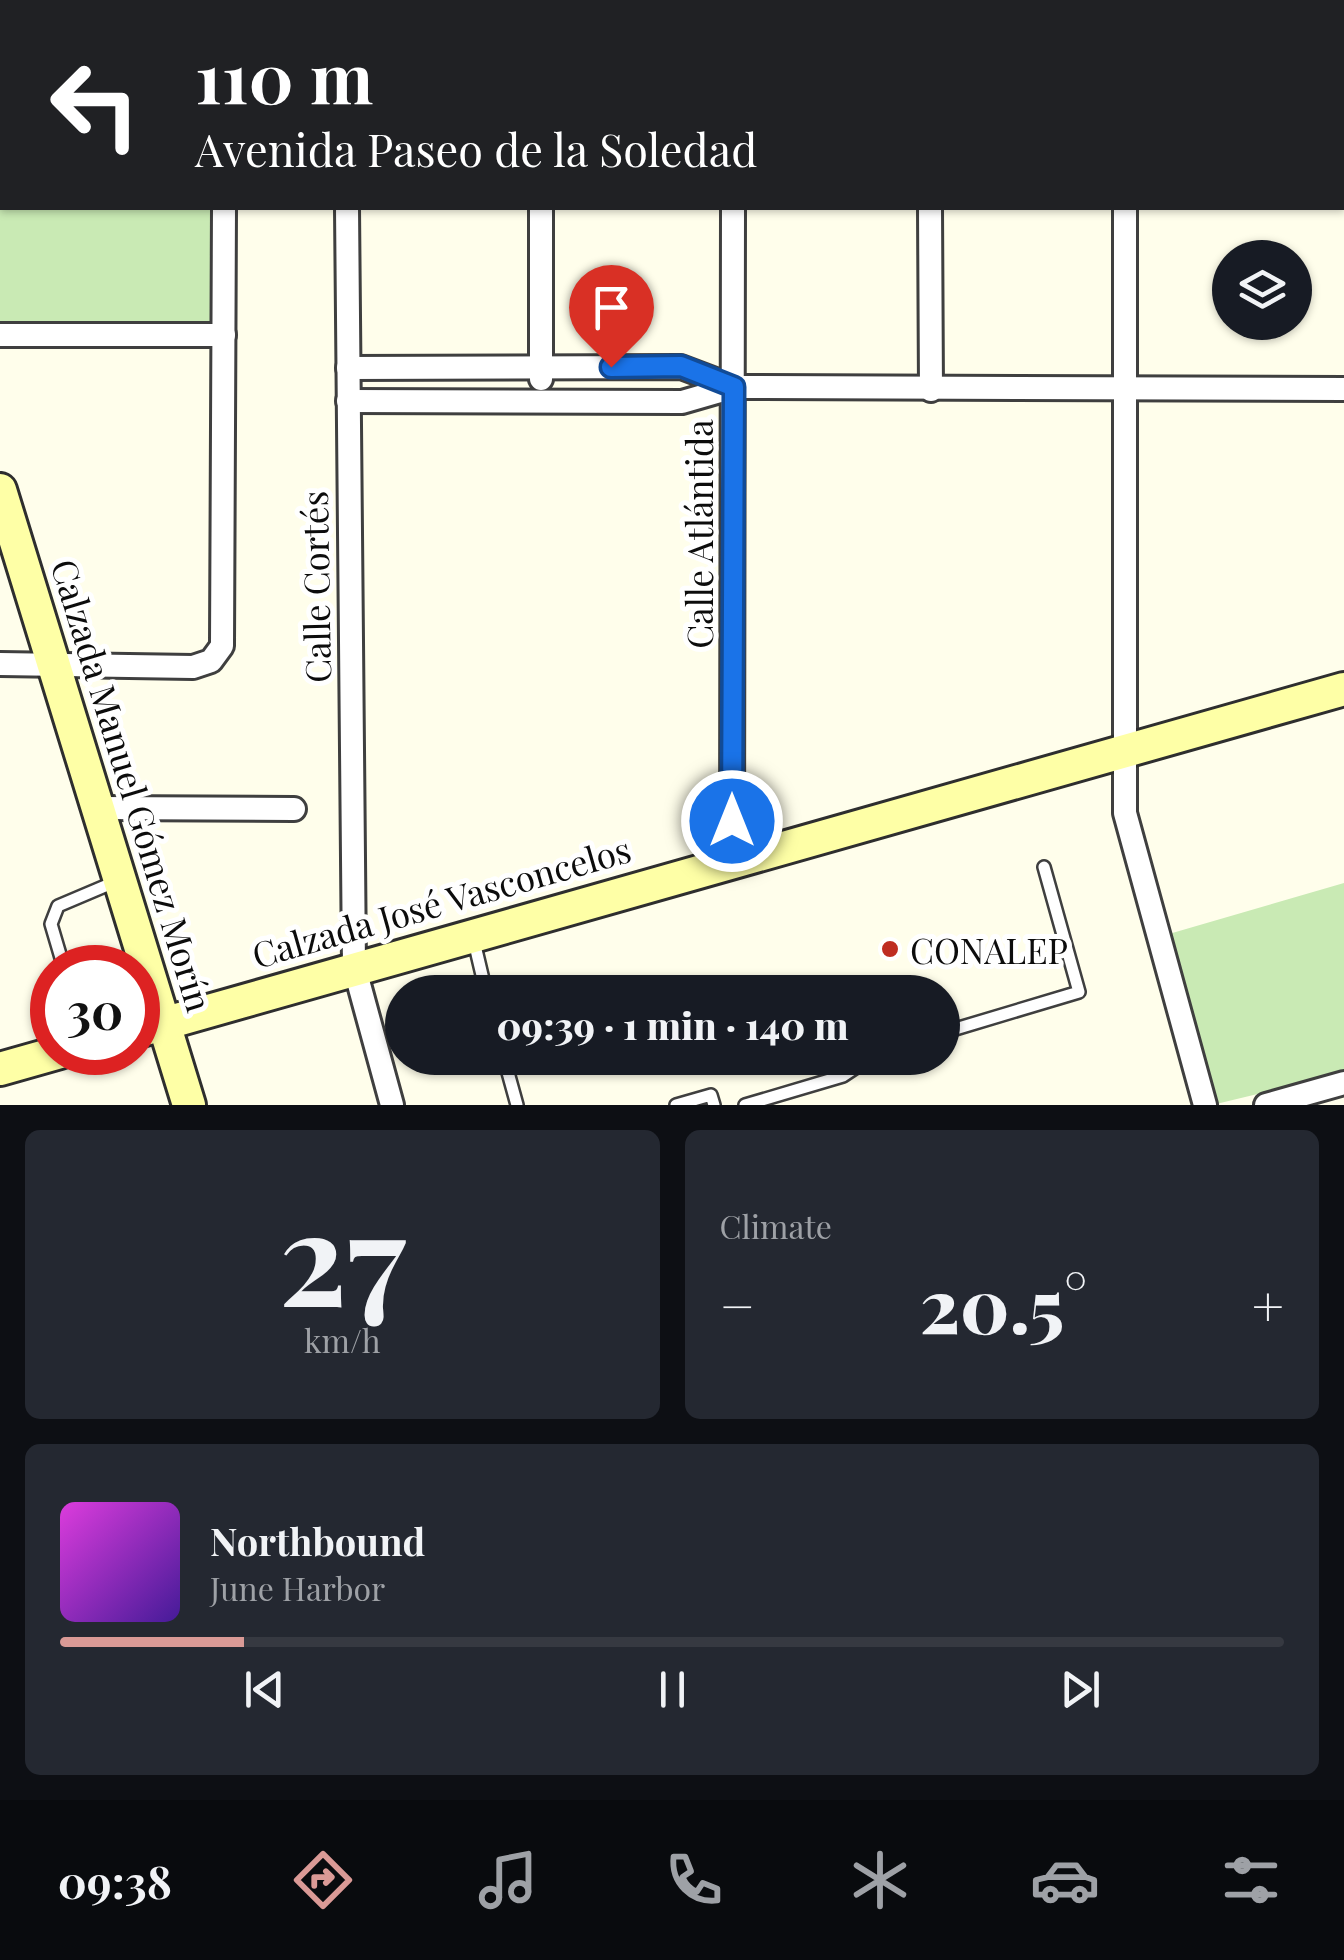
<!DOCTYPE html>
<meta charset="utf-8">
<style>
:root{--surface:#171b24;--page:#242831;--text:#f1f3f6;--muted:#9ea1a6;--line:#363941;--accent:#da9a96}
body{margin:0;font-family:"Playfair Display",serif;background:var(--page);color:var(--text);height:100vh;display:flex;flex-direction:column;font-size:38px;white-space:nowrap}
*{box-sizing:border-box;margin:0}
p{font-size:32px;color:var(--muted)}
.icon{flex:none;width:55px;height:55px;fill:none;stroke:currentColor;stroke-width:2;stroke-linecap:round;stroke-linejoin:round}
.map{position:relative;height:1105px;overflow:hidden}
.drawer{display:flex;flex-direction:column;gap:25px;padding:25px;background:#0d0f14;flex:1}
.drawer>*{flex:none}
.top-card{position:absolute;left:0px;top:0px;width:1345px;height:210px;box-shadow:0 2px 8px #0004;background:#202124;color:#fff;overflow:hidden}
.buttons{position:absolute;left:1212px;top:240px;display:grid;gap:20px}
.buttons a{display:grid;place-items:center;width:100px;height:100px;border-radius:50%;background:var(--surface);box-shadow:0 2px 8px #0004;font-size:50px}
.speed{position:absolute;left:30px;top:945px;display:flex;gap:20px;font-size:50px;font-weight:700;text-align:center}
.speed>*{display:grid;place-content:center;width:130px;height:130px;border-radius:50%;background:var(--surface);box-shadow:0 2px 8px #0004;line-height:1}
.speed .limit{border:15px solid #d22;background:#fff;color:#111}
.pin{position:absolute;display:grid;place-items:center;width:85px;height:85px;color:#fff;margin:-102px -42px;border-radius:50% 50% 50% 0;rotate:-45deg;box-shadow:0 0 10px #0007}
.pin .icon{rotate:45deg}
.me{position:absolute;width:110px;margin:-55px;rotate:0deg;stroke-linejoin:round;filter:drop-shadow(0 0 8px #0008)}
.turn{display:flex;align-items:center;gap:35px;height:210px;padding:0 30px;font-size:45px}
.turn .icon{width:130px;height:130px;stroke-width:2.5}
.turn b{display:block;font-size:70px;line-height:85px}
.big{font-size:75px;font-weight:800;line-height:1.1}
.drawer .tile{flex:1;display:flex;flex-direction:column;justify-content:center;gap:15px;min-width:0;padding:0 35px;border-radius:15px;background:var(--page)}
.drawer .dial{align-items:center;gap:0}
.dial b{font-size:130px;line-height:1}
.song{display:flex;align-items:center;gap:30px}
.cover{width:120px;height:120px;border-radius:15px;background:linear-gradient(135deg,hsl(300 70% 55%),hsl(260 70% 35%))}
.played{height:10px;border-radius:5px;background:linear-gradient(90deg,var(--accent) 15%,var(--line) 15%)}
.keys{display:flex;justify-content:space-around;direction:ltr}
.heat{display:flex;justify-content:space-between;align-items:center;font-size:55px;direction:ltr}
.drawer .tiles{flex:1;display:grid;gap:25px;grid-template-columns:1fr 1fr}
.tile:last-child{grid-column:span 2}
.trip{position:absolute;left:385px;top:975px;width:575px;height:100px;border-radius:50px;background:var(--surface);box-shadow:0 2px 8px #0004;font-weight:800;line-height:100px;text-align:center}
.tabs{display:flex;height:160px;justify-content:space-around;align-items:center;background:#090b0e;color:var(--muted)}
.tabs .icon{width:70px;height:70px}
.tabs .on{color:var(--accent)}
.tabs b{font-size:45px;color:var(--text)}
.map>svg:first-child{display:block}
</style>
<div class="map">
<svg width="1344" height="1105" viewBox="0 0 1344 1105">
<rect width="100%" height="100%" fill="#fffeeb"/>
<g fill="#c9eab4">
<polygon points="0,149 2,208 217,208 217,330 0,330"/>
<polygon points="1344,883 1344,1073 1212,1105 1162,936"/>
</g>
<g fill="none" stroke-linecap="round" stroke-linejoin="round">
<defs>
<g id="lane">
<polyline points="473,937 486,992"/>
<polyline points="64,968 51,924 58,906 117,881"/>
<polyline points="942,1033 1079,992 1044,867"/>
<polyline points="504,1058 517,1105"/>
<polyline points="676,1105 711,1095 714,1105"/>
<polyline points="745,1105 843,1076 870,1058"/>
</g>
<g id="street">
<polyline points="102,0 103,2"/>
<polyline points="344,0 344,2"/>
<polyline points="733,0 733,2"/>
<polyline points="930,0 930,2"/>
<polyline points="1124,0 1124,2"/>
<polyline points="223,2 223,0"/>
<polyline points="542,2 542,0"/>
<polyline points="0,143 2,143"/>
<polyline points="347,208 354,966 392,1105"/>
<polyline points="930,208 931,390"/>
<polyline points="1125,208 1125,813 1205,1105"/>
<polyline points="0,335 224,335"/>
<polyline points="348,368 681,367 734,387"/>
<polyline points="541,379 541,208"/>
<polyline points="348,401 682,402 734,387 1344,389"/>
<polyline points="0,664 193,667 211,661 222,646 224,208"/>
<polyline points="98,808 294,809"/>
<polyline points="732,860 733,208"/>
<polyline points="1266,1105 1344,1083"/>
</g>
<g id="secondary">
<polyline points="0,490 189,1105"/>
<polyline points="138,1031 1344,689"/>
<polyline points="0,1069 60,1052"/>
</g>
</defs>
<use href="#lane" stroke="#3f3f3f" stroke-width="16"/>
<use href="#street" stroke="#3f3f3f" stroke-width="28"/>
<use href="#secondary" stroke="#2e2e2e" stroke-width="38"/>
<use href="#lane" stroke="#fff" stroke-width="11"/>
<use href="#street" stroke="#fff" stroke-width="22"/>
<use href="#secondary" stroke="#feffa6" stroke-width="32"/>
</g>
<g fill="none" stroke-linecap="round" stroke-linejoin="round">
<defs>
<polyline id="route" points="611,367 681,366 734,387 732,821"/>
</defs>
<use href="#route" stroke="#114b97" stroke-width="25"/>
<use href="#route" stroke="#1a73e8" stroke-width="18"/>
</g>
<circle fill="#bf2d21" stroke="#fff" stroke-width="4" cx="890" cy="949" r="10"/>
<g text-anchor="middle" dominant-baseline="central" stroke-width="10" stroke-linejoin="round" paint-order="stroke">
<g font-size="35" fill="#0c0c0c" stroke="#fff">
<text transform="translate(698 534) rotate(-90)">Calle Atlántida</text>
<text transform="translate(315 587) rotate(-91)">Calle Cortés</text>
<text transform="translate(133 785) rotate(73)">Calzada Manuel Gómez Morín</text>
<text transform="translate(441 901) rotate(-16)">Calzada José Vasconcelos</text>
</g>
<g font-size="35" fill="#0c0c0c" stroke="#fff" text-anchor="start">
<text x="910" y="949">CONALEP</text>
</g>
</g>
</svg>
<div class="buttons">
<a><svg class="icon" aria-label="layers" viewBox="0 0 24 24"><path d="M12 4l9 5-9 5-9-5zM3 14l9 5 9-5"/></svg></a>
</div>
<div class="speed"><div class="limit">30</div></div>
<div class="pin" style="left:611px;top:367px;background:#d93025"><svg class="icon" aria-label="arrive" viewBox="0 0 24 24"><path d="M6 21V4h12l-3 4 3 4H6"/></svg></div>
<svg class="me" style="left:732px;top:821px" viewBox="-20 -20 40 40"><circle r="17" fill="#1a73e8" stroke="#fff" stroke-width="3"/><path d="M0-11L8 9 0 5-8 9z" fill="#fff"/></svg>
<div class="trip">09:39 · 1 min · 140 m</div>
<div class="top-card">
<div class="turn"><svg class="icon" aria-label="left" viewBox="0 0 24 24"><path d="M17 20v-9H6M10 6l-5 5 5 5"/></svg><div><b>110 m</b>Avenida Paseo de la Soledad</div></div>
</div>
</div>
<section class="drawer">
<div class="tiles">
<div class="tile dial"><b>27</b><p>km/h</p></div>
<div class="tile"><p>Climate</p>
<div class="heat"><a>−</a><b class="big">20.5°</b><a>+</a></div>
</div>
<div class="tile">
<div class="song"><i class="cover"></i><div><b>Northbound</b><p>June Harbor</p></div></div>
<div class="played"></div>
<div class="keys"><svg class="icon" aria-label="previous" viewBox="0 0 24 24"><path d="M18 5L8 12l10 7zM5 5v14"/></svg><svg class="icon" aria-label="pause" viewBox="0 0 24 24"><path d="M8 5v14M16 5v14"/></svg><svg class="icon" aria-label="next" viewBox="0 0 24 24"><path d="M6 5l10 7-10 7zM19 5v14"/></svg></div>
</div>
</div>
</section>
<nav class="tabs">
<b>09:38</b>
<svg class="icon on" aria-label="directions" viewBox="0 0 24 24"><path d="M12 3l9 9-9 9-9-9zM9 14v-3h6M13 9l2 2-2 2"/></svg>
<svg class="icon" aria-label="music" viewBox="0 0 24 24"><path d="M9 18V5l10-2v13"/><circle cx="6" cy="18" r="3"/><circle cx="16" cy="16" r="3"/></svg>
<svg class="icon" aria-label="phone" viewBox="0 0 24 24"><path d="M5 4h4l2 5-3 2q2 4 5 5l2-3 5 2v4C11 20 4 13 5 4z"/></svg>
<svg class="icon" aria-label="climate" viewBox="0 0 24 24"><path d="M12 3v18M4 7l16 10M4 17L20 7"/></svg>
<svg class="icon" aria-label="car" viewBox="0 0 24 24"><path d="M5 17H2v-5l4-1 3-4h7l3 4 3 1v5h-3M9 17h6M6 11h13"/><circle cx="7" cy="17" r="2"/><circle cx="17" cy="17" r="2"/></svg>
<svg class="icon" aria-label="filters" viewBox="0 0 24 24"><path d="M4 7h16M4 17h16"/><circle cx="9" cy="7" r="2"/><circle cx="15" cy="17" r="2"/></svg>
</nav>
